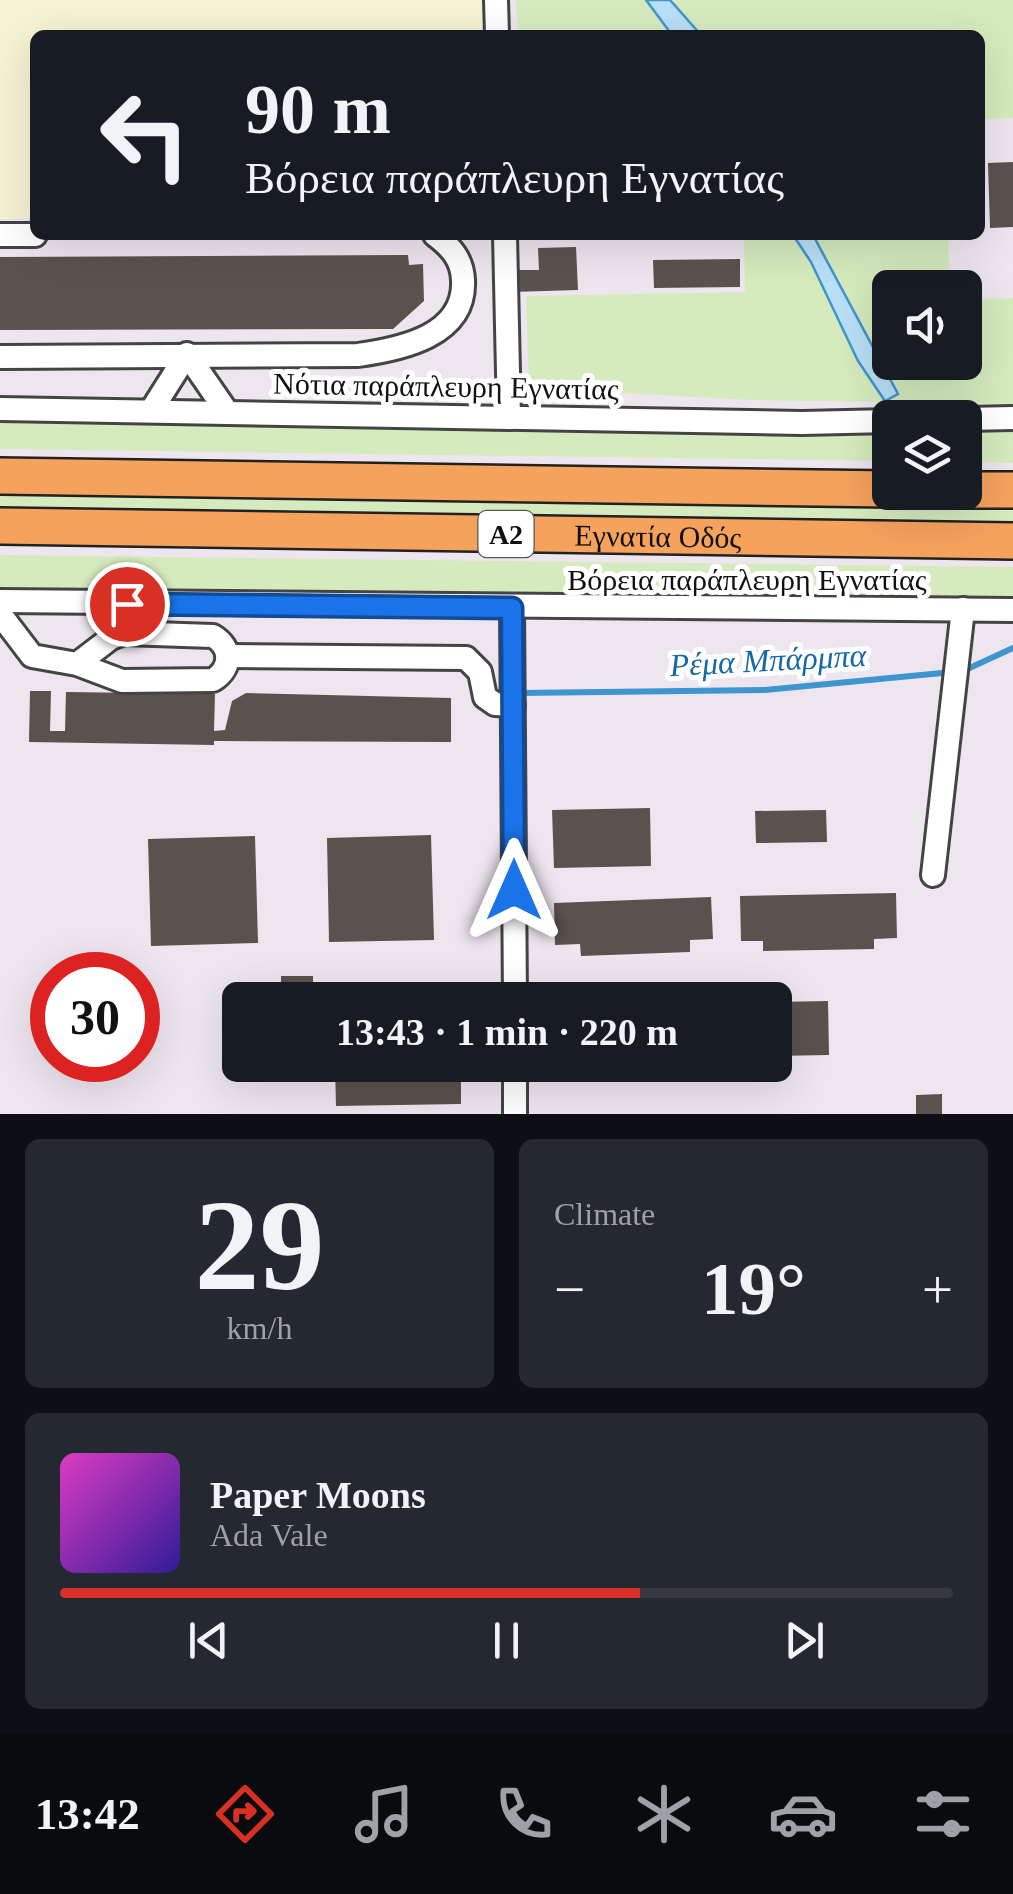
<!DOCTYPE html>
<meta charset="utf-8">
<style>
:root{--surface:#171b24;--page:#242831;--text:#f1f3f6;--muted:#9ea1a6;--line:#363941;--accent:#d93025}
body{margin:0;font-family:"Times New Roman",serif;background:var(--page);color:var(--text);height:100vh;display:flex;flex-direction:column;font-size:38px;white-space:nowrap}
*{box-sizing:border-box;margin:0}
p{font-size:32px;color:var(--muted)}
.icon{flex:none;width:55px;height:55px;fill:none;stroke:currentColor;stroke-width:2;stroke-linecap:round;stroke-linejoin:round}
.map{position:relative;height:1114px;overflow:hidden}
.panel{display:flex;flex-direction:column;gap:25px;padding:25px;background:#0d0f14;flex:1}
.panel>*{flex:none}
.hud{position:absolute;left:30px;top:30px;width:955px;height:210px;border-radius:15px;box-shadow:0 10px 40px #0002;background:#171b24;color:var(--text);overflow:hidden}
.buttons{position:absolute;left:872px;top:270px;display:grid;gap:20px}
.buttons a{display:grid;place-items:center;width:110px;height:110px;border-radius:15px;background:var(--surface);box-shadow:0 10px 40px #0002;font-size:50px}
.speed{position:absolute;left:30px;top:952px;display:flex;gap:20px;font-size:50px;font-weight:700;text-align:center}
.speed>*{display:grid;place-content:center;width:130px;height:130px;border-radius:50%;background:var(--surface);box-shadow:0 10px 40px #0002;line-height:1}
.speed .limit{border:15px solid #d22;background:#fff;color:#111}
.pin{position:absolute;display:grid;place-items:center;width:85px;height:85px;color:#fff;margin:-42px;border:5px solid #fff;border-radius:50%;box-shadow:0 2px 10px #0007}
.me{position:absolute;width:110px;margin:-55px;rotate:0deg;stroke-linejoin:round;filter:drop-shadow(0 0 8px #0008)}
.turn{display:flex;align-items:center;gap:35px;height:210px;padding:0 50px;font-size:45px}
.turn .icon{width:130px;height:130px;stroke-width:2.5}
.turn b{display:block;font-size:70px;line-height:85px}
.big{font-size:75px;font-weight:700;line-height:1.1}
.panel .card{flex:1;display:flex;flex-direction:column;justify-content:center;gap:15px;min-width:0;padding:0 35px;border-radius:15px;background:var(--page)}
.panel .dial{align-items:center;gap:0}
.dial b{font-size:130px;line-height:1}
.song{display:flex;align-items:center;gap:30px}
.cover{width:120px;height:120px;border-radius:15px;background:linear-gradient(135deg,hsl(310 70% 55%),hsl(250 70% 35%))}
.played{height:10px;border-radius:5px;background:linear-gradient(90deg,var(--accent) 65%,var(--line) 65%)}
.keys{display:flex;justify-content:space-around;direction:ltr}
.heat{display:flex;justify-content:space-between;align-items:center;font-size:55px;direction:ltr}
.panel .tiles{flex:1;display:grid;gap:25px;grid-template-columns:1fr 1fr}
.card:last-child{grid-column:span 2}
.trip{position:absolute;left:222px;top:982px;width:570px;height:100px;border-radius:15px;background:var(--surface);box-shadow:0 10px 40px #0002;font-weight:700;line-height:100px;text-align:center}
.tab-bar{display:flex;height:160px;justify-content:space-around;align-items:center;background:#090b0e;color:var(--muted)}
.tab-bar .icon{width:70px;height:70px}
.tab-bar .active{color:var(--accent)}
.tab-bar b{font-size:45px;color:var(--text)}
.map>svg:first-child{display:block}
</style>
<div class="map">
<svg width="1013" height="1114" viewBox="0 0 1013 1114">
<rect width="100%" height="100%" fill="#fffdf5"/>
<path fill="#eee6ef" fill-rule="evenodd" d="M0,0H1013V1114H0ZM35,35H980V235H35ZM890,288H965V362H890ZM890,418H965V492H890ZM52,975H138V1060H52ZM240,1000H775V1065H240Z"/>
<polygon fill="#f6f3d4" points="0,0 494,0 494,35 35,35 35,218 0,219"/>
<g fill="#d5ebbd">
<polygon points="516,0 1013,0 1013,118 980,119 980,35 518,35"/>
<polygon points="744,235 948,235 950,287 890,288 890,362 965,362 965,299 1013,298 1013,404 749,400 529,388 526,296 745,292"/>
<polygon points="0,416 890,426 890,461 0,449"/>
<polygon points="965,427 1013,427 1013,463 965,462"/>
<polygon points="0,494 1013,509 1013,521 0,506"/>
<polygon points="0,555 1013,567 1013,598 0,591"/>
</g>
<g fill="#b9e0f7" stroke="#3f96cf" stroke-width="2.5">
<polygon points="646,0 670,0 701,35 672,35"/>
<polygon points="793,235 813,235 898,394 885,401 858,361 811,262"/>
</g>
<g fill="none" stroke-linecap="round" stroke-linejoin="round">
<polyline stroke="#3f96cf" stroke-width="6" points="520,693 765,690 963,671 1013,648"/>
</g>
<g fill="#5a524d">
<polygon points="1013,162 1013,227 990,228 988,163"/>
<polygon points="576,247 578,290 511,292 511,270 539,270 538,248"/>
<polygon points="408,255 409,265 423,264 424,301 393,329 0,330 0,257"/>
<polygon points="740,259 740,287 654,288 653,260"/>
<polygon points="30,691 51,691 50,731 65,731 66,692 215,694 214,731 225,730 232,701 246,693 451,698 451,742 214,741 214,745 29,742"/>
<polygon points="650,808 651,866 554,868 552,810"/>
<polygon points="826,810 827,842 756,843 755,811"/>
<polygon points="431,835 434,940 329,942 327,838"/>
<polygon points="255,836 258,943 151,946 148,839"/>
<polygon points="896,893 897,938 874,939 874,949 763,951 763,941 741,941 740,896"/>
<polygon points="711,897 713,939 690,940 690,952 581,956 580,944 555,945 554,903"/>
<rect x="281" y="976" width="32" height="24"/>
<polygon points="828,1001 829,1055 775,1056 775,1002"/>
<polygon points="335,1065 461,1065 461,1104 336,1106"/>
<polygon points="942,1094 942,1114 916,1114 916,1095"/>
</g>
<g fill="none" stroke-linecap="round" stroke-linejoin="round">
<defs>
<g id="minor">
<polyline points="496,0 497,35"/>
<polyline points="0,235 35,235"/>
<polyline points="505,235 509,418"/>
<path d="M0,357L358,355C401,349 466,336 463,280C462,259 451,247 435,235"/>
<polyline points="0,409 802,423 890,421"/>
<polyline points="151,411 187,354 227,412"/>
<polyline points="965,419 1013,418"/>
<polyline points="0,601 1013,610"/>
<polyline points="512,608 515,1000"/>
<path d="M0,614L32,656L77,664L122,681L213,680C232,668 232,647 213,636L124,633L111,638L77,664"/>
<polyline points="228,656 466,658 480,672 485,697 495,704 513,705"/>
<polyline points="933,875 963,609"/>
<polyline points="515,1065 515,1114"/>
</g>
<g id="highway">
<polyline points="0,476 890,489"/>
<polyline points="965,490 1013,490"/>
<path id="s1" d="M0,526L1013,541"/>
</g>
</defs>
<use href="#minor" stroke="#444" stroke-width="28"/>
<use href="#highway" stroke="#222" stroke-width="40"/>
<use href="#minor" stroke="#fff" stroke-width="22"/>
<use href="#highway" stroke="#f5a25d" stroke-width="35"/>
</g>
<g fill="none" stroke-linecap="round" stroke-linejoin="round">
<defs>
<polyline id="route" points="127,604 512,608 514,890"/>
</defs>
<use href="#route" stroke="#114b97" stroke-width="25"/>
<use href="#route" stroke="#1a73e8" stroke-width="18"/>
</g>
<g text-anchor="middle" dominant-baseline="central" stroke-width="10" stroke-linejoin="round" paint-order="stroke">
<rect fill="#fff" stroke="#585858" stroke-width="2.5" x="478.5" y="511" width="55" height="46" rx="8"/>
<g font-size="28" font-weight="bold" fill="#111">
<text x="506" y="534">Α2</text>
</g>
<g font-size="30" fill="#111" stroke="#fff">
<text transform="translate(446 386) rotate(1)">Νότια παράπλευρη Εγνατίας</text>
<text stroke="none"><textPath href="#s1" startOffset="658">Εγνατία Οδός</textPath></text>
<text x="747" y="579">Βόρεια παράπλευρη Εγνατίας</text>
</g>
<g font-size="32" font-style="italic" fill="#1768a6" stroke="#fff">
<text transform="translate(768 660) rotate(-3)">Ρέμα Μπάρμπα</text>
</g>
</g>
</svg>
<div class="buttons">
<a><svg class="icon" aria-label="sound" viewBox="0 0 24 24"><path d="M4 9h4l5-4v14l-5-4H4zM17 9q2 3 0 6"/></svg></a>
<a><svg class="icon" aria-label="layers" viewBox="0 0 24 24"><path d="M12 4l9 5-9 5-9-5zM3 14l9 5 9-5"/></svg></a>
</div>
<div class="speed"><div class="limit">30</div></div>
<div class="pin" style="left:127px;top:604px;background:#d93025"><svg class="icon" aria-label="arrive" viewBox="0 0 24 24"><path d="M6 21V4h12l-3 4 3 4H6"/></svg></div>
<svg class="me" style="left:514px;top:890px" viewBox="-20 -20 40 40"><path d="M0-17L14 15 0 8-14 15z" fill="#1a73e8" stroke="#fff" stroke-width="4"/></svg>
<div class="trip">13:43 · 1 min · 220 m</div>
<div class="hud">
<div class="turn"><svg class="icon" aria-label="left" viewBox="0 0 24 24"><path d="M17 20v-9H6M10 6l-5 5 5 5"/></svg><div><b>90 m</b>Βόρεια παράπλευρη Εγνατίας</div></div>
</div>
</div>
<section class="panel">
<div class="tiles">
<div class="card dial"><b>29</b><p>km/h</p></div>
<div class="card"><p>Climate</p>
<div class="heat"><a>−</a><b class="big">19°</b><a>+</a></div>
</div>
<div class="card">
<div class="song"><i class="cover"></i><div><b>Paper Moons</b><p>Ada Vale</p></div></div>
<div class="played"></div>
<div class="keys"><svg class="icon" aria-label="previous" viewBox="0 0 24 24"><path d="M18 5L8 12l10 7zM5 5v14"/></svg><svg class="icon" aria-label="pause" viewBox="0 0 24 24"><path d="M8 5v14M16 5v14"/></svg><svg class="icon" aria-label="next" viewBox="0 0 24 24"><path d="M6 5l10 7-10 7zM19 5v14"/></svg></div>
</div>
</div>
</section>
<nav class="tab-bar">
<b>13:42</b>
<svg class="icon active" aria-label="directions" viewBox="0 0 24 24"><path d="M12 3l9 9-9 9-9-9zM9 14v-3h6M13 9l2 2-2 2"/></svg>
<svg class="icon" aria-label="music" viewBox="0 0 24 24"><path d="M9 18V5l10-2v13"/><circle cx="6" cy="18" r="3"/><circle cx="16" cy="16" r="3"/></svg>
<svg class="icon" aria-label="phone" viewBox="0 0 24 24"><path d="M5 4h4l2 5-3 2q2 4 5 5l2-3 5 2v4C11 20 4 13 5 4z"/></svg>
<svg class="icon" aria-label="climate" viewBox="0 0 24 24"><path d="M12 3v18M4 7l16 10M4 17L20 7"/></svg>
<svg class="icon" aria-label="car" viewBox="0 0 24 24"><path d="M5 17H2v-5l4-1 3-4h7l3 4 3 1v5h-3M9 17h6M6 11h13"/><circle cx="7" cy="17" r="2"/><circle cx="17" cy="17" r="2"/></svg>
<svg class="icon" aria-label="filters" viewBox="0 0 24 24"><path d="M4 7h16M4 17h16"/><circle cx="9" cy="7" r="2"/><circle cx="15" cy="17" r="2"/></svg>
</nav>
